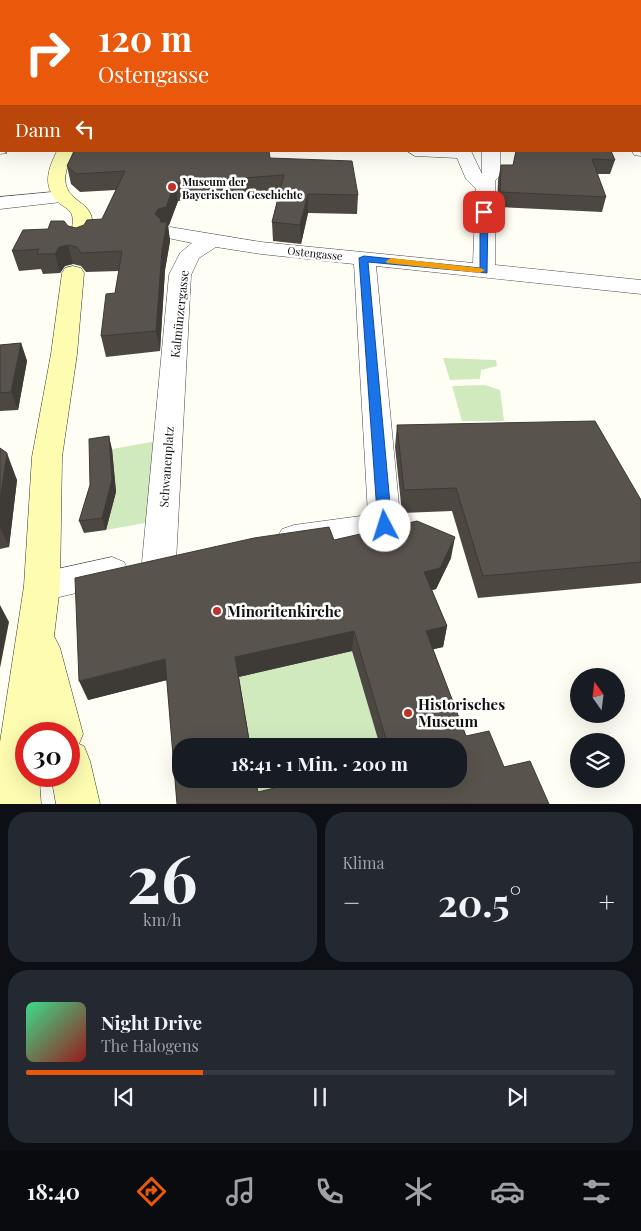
<!DOCTYPE html>
<html lang="de">
<meta charset="utf-8">
<style>
:root{--surface:#171b24;--page:#242831;--text:#f1f3f6;--muted:#9ea1a6;--line:#363941;--accent:#ea580c}
body{margin:0;font-family:"Playfair Display",serif;background:var(--page);color:var(--text);height:100vh;display:flex;flex-direction:column;font-size:19px;white-space:nowrap}
*{box-sizing:border-box;margin:0}
p{font-size:16px;color:var(--muted)}
.icon{flex:none;width:28px;height:28px;fill:none;stroke:currentColor;stroke-width:2;stroke-linecap:round;stroke-linejoin:round}
.map{position:relative;height:804px;overflow:hidden}
.sheet{display:flex;flex-direction:column;gap:8px;padding:8px;background:#0d0f14;flex:1}
.sheet>*{flex:none}
.hud{position:absolute;left:0px;top:0px;width:641px;height:152px;box-shadow:0 5px 20px #0002;background:#ea580c;color:#fff;overflow:hidden}
.needle{width:32px;rotate:346deg}
.fabs{position:absolute;left:570px;top:668px;display:grid;gap:10px}
.fabs a{display:grid;place-items:center;width:55px;height:55px;border-radius:50%;background:var(--surface);box-shadow:0 5px 20px #0002;font-size:25px}
.speed{position:absolute;left:15px;top:722px;display:flex;gap:10px;font-size:25px;font-weight:700;text-align:center}
.speed>*{display:grid;place-content:center;width:65px;height:65px;border-radius:50%;background:var(--surface);box-shadow:0 5px 20px #0002;line-height:1}
.speed .limit{border:8px solid #d22;background:#fff;color:#111}
.pin{position:absolute;display:grid;place-items:center;width:42px;height:42px;color:#fff;margin:-21px;border-radius:10px;box-shadow:0 2px 8px #0006}
.me{position:absolute;width:55px;margin:-28px;rotate:355deg;stroke-linejoin:round;filter:drop-shadow(0 0 4px #0008)}
.turn{display:flex;align-items:center;gap:18px;height:105px;padding:0 15px;font-size:22px}
.turn .icon{width:65px;height:65px;stroke-width:2.5}
.turn b{display:block;font-size:35px;line-height:42px}
.then{display:flex;align-items:center;height:48px;padding:0 15px;background:#0003;gap:10px;font-size:19px}
.big{font-size:38px;font-weight:700;line-height:1.1}
.sheet .card{flex:1;display:flex;flex-direction:column;justify-content:center;gap:8px;min-width:0;padding:0 18px;border-radius:20px;background:var(--page)}
.sheet .dial{align-items:center;gap:0}
.dial b{font-size:65px;line-height:1}
.song{display:flex;align-items:center;gap:15px}
.cover{width:60px;height:60px;border-radius:8px;background:linear-gradient(135deg,hsl(150 70% 55%),hsl(0 70% 35%))}
.played{height:5px;border-radius:2px;background:linear-gradient(90deg,var(--accent) 30%,var(--line) 30%)}
.keys{display:flex;justify-content:space-around;direction:ltr}
.heat{display:flex;justify-content:space-between;align-items:center;font-size:28px;direction:ltr}
.sheet .tiles{flex:1;display:grid;gap:8px;grid-template-columns:1fr 1fr}
.card:last-child{grid-column:span 2}
.trip{position:absolute;left:172px;top:738px;width:295px;height:50px;border-radius:20px;background:var(--surface);box-shadow:0 5px 20px #0002;font-weight:700;line-height:50px;text-align:center}
.tab-bar{display:flex;height:80px;justify-content:space-around;align-items:center;background:#090b0e;color:var(--muted)}
.tab-bar .icon{width:35px;height:35px}
.tab-bar .selected{color:var(--accent)}
.tab-bar b{font-size:22px;color:var(--text)}
.map>svg:first-child{display:block}
</style>
<div class="map">
<svg width="641" height="804" viewBox="0 0 641 804">
<rect width="100%" height="100%" fill="#fffef5"/>
<g fill="#d0eabe">
<polygon points="443,358 496,360 497,366 481,370 480,379 450,380"/>
<polygon points="485,385 500,390 504,421 462,421 452,386"/>
<polygon points="157,441 150,522 106,530 116,492 112,449"/>
<polygon points="352,651 380,746 250,746 238,677"/>
<polygon points="255,779 382,779 285,804 259,803"/>
</g>
<g fill="none" stroke-linecap="round" stroke-linejoin="round">
<defs>
<g id="street">
<rect x="348" y="0" width="11" height="1"/>
<rect x="614" y="0" width="11" height="1"/>
<rect x="640" y="35" width="1" height="8"/>
<rect x="0" y="50" width="1" height="8"/>
<rect x="640" y="62" width="1" height="8"/>
<polygon points="0,144 1,151 7,153 0,154"/>
<polygon points="640,146 641,156 634,155 632,151 640,151"/>
<polygon points="407,151 471,151 482,174 482,151 500,151 500,175 495,181 495,265 641,280 641,294 376,266 401,526 397,535 385,539 294,551 282,547 277,538 282,529 294,525 368,515 354,264 261,254 216,247 199,258 191,275 176,562 171,572 159,576 147,572 142,562 169,275 180,253 192,243 163,237 160,233 163,229 170,227 261,242 473,263 476,189 466,179 457,158 415,156"/>
<polygon points="63,191 70,193 73,197 70,201 0,209 0,197"/>
<polygon points="112,557 124,562 129,572 124,582 42,601 30,597 24,586 30,575"/>
</g>
<g id="secondary">
<rect x="640" y="15" width="1" height="6"/>
<path d="M57,151H74C70,161 63,173 66,185C71,204 96,202 92,229C91,234 91,239 87,243L80,245L73,243L70,239C71,232 74,223 72,215C70,209 62,206 58,202C42,186 48,169 57,151Z"/>
<polygon points="73,266 81,268 84,273 77,354 62,457 60,586 54,636 60,648 83,734 79,744 84,746 90,761 100,804 56,804 51,776 69,776 69,734 26,734 26,776 39,776 41,804 0,804 0,742 24,586 32,457 51,354 62,273 65,268"/>
</g>
</defs>
<use href="#street" stroke="#444" stroke-width="1"/>
<use href="#secondary" stroke="#333" stroke-width="1"/>
<use href="#street" fill="#fff" fill-rule="evenodd"/>
<use href="#secondary" fill="#fdfcb1" fill-rule="evenodd"/>
</g>
<g fill="#4d4742" fill-rule="evenodd">
<polygon points="516,151 615,160 610,174 597,174 606,197 602,212 497,207 498,180 501,165 513,165"/>
<polygon points="270,158 358,195 357,214 308,213 301,244 273,241 272,222 279,193 178,201 169,225 168,226 170,241 165,270 160,351 106,357 101,336 115,293 119,271 86,272 81,266 73,264 65,266 60,273 43,274 41,269 19,271 12,251 48,229 68,226 76,228 102,219 116,190 80,192 71,184 67,166"/>
<polygon points="21,343 27,361 18,410 0,411 0,345"/>
<polygon points="397,425 641,500 641,583 478,598 452,511 402,513 395,447"/>
<polygon points="0,448 17,480 9,547 0,549 0,551"/>
<polygon points="112,449 116,492 106,530 84,533 79,521"/>
<path d="M334,540L451,558L436,589L432,590L447,626L443,647L433,649L466,736L549,804H177L167,680L88,700ZM352,651L380,746H459L258,792L239,677Z"/>
</g>
<g fill="#3e3a36">
<polygon points="175,183 178,201 169,225 168,226 170,241 165,270 160,351 156,331 162,228 155,214"/>
<polygon points="308,194 308,213 301,244 300,225"/>
<polygon points="68,245 73,264 65,266 60,273 55,254 59,247"/>
<polygon points="21,343 27,361 18,410 11,392"/>
<polygon points="109,436 112,449 116,492 106,530 102,518"/>
<polygon points="7,453 17,480 9,547 0,527 0,501"/>
<polygon points="455,537 451,558 436,589 421,593 424,572"/>
<polygon points="0,605 9,622 0,668"/>
<polygon points="447,626 443,647 422,652 426,631"/>
<polygon points="354,631 352,651 238,677 235,657"/>
<polygon points="165,659 171,679 88,700 79,681"/>
</g>
<g fill="#59534d" stroke="#3e3a36" fill-rule="evenodd">
<polygon points="74,151 269,151 270,158 352,161 358,195 308,194 300,225 272,222 284,175 175,183 166,207 158,209 155,214 161,220 160,222 167,222 162,250 156,331 101,336 106,294 115,293 122,251 81,253 77,247 68,245 59,247 55,254 37,254 39,249 12,251 23,230 48,229 51,221 64,221 68,226 76,228 84,225 87,220 102,219 125,171 76,174 67,166"/>
<polygon points="516,151 611,151 615,160 592,159 606,197 500,192 501,165 513,165"/>
<polygon points="21,343 11,392 0,393 0,345"/>
<polygon points="595,421 641,500 641,562 483,576 456,488 404,490 397,425"/>
<polygon points="109,436 112,480 102,518 79,521 90,485 89,439"/>
<polygon points="0,448 7,453 0,501"/>
<path d="M417,521L455,537L440,568L424,572L447,626L426,631L466,736L489,731L504,767L530,761L549,804H177L165,659L79,681L75,578L254,538L329,527L334,540ZM354,631L388,746H459V779H312L258,792L255,779H181V746H250L235,657Z"/>
</g>
<polygon fill="#1a73e8" stroke="#114b97" points="484,209 488,212 487,273 368,262 392,526 385,532 378,526 359,258 364,256 480,268 480,212"/>
<polygon fill="#f59e0b" points="391,258 480,268 485,270 480,273 387,263 386,261"/>
<g fill="#bf322a" stroke="#fff" stroke-width="2">
<circle cx="172" cy="187" r="5"/>
<circle cx="217" cy="611" r="5"/>
<circle cx="408" cy="713" r="5"/>
</g>
<g text-anchor="middle" dominant-baseline="central" stroke-width="5" stroke-linejoin="round" paint-order="stroke">
<g font-size="11" font-weight="bold" fill="#111" stroke="#fff" text-anchor="start">
<text x="182" y="181">Museum der<tspan x="182" dy="13">Bayerischen Geschichte</tspan></text>
</g>
<g font-size="11" fill="#111" stroke="#fff">
<text transform="translate(315 253) rotate(6)">Ostengasse</text>
</g>
<g font-size="12" fill="#111" stroke="#fff">
<text transform="translate(179 314) rotate(-84)">Kalmünzergasse</text>
<text transform="translate(166 467) rotate(-86)">Schwanenplatz</text>
</g>
<g font-size="15" font-weight="bold" fill="#111" stroke="#fff" text-anchor="start">
<text x="227" y="611">Minoritenkirche</text>
<text x="418" y="704">Historisches<tspan x="418" dy="17">Museum</tspan></text>
</g>
</g>
</svg>
<div class="fabs">
<a><svg class="needle" viewBox="-14 -14 28 28"><path d="M0-13l5 13h-10z" fill="#e53935"/><path d="M0 13l5-13h-10z" fill="#9ea1a6"/></svg></a>
<a><svg class="icon" aria-label="layers" viewBox="0 0 24 24"><path d="M12 4l9 5-9 5-9-5zM3 14l9 5 9-5"/></svg></a>
</div>
<div class="speed"><div class="limit">30</div></div>
<div class="pin" style="left:484px;top:212px;background:#d93025"><svg class="icon" aria-label="arrive" viewBox="0 0 24 24"><path d="M6 21V4h12l-3 4 3 4H6"/></svg></div>
<svg class="me" style="left:385px;top:526px" viewBox="-20 -20 40 40"><circle r="19" fill="#fff"/><path d="M0-13L10 11 0 6-10 11z" fill="#1a73e8"/></svg>
<div class="trip">18:41 · 1 Min. · 200 m</div>
<div class="hud">
<div class="turn"><svg class="icon" aria-label="right" viewBox="0 0 24 24"><path d="M7 20v-9h11M14 6l5 5-5 5"/></svg><div><b>120 m</b>Ostengasse</div></div>
<div class="then">Dann<svg class="icon" aria-label="left" viewBox="0 0 24 24"><path d="M17 20v-9H6M10 6l-5 5 5 5"/></svg></div>
</div>
</div>
<section class="sheet">
<div class="tiles">
<div class="card dial"><b>26</b><p>km/h</p></div>
<div class="card"><p>Klima</p>
<div class="heat"><a>−</a><b class="big">20.5°</b><a>+</a></div>
</div>
<div class="card">
<div class="song"><i class="cover"></i><div><b>Night Drive</b><p>The Halogens</p></div></div>
<div class="played"></div>
<div class="keys"><svg class="icon" aria-label="previous" viewBox="0 0 24 24"><path d="M18 5L8 12l10 7zM5 5v14"/></svg><svg class="icon" aria-label="pause" viewBox="0 0 24 24"><path d="M8 5v14M16 5v14"/></svg><svg class="icon" aria-label="next" viewBox="0 0 24 24"><path d="M6 5l10 7-10 7zM19 5v14"/></svg></div>
</div>
</div>
</section>
<nav class="tab-bar">
<b>18:40</b>
<svg class="icon selected" aria-label="directions" viewBox="0 0 24 24"><path d="M12 3l9 9-9 9-9-9zM9 14v-3h6M13 9l2 2-2 2"/></svg>
<svg class="icon" aria-label="music" viewBox="0 0 24 24"><path d="M9 18V5l10-2v13"/><circle cx="6" cy="18" r="3"/><circle cx="16" cy="16" r="3"/></svg>
<svg class="icon" aria-label="phone" viewBox="0 0 24 24"><path d="M5 4h4l2 5-3 2q2 4 5 5l2-3 5 2v4C11 20 4 13 5 4z"/></svg>
<svg class="icon" aria-label="climate" viewBox="0 0 24 24"><path d="M12 3v18M4 7l16 10M4 17L20 7"/></svg>
<svg class="icon" aria-label="car" viewBox="0 0 24 24"><path d="M5 17H2v-5l4-1 3-4h7l3 4 3 1v5h-3M9 17h6M6 11h13"/><circle cx="7" cy="17" r="2"/><circle cx="17" cy="17" r="2"/></svg>
<svg class="icon" aria-label="filters" viewBox="0 0 24 24"><path d="M4 7h16M4 17h16"/><circle cx="9" cy="7" r="2"/><circle cx="15" cy="17" r="2"/></svg>
</nav>
